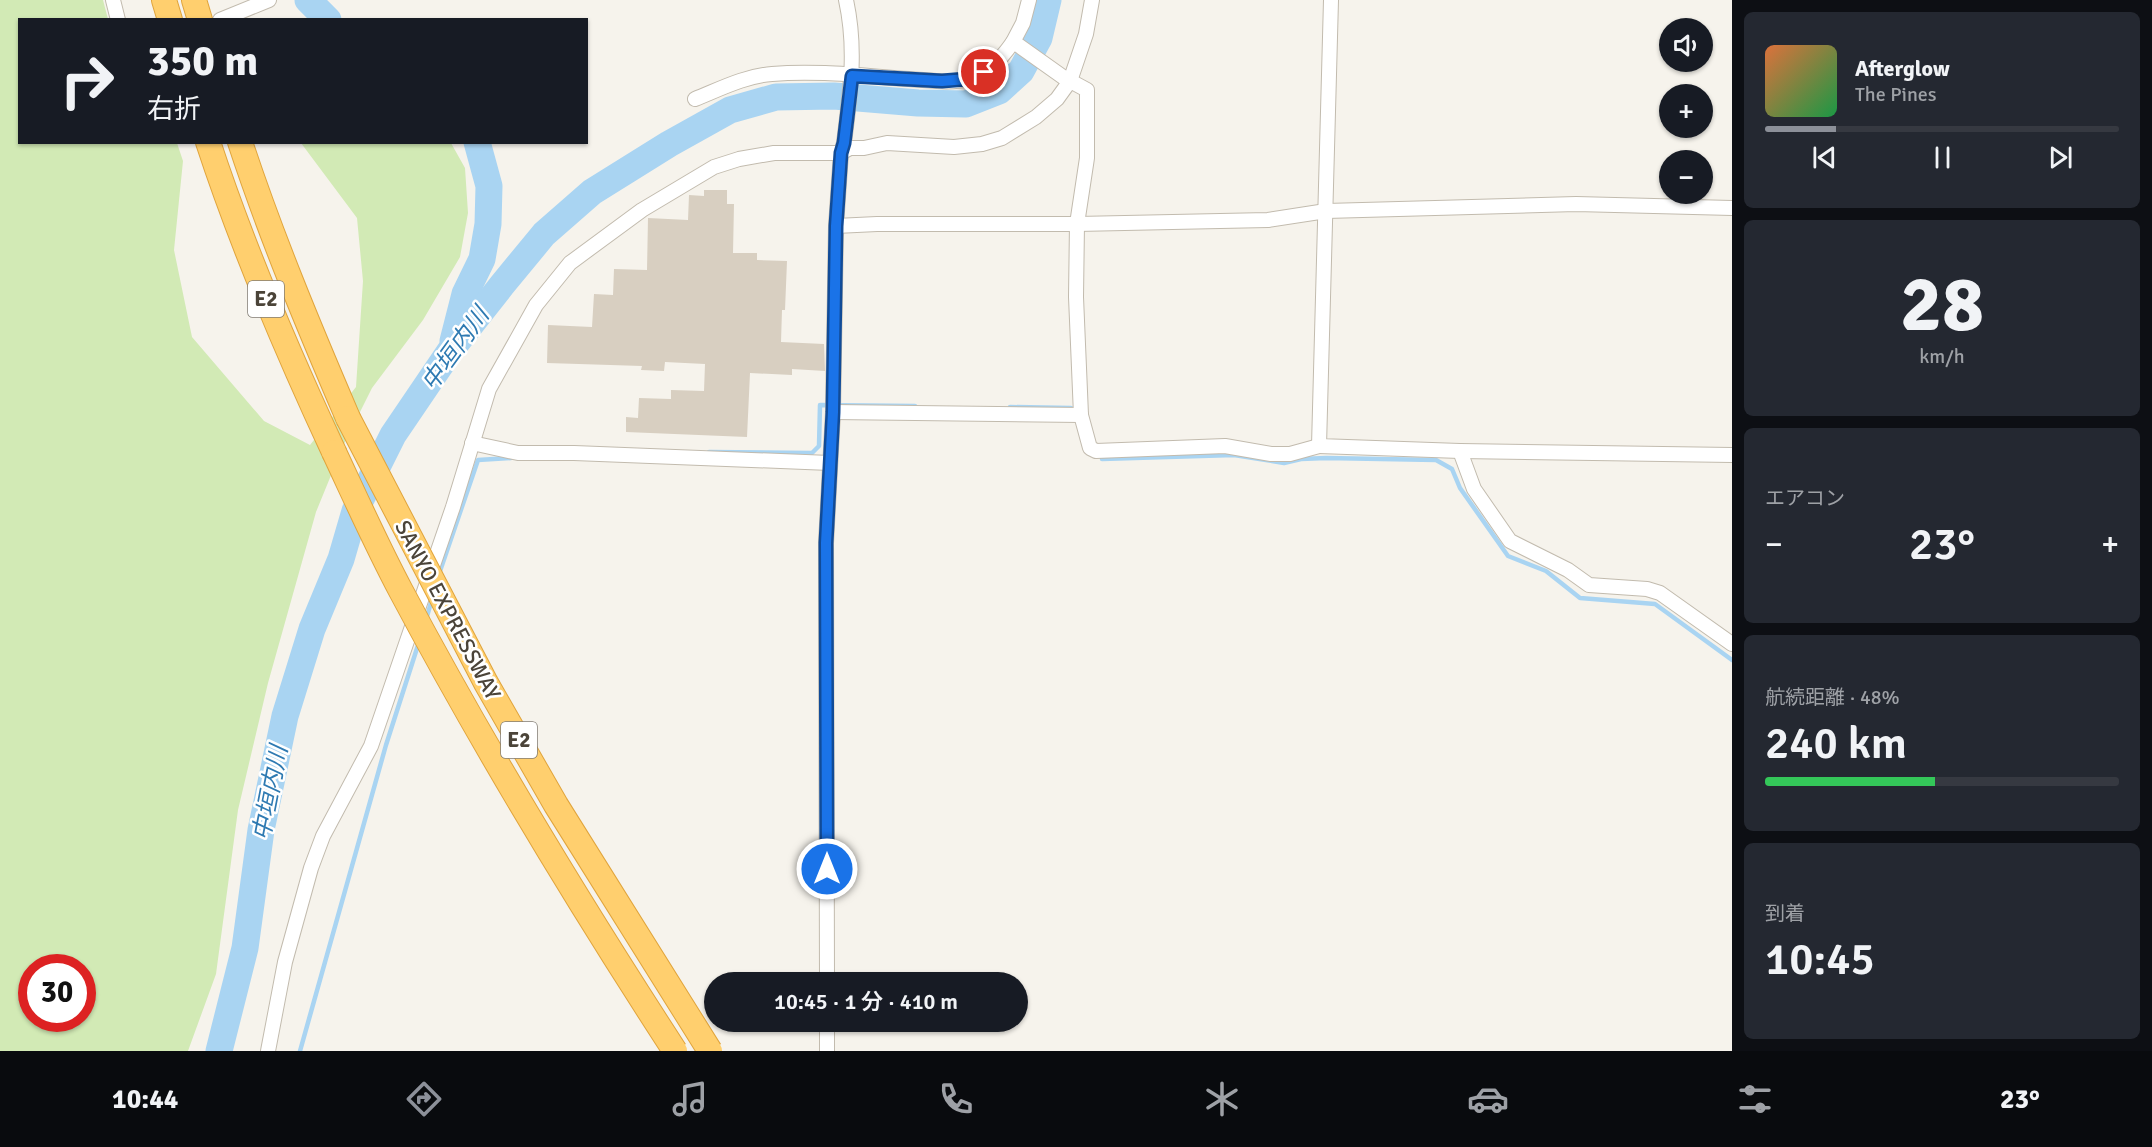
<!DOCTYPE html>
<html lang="ja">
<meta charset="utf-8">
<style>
:root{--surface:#171b24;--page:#242831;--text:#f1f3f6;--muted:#9ea1a6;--line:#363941;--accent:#8c9099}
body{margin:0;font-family:Signika,"Noto Sans JP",sans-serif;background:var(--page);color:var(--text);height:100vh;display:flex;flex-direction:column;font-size:22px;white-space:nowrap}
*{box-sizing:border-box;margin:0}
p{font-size:20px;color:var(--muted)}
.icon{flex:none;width:33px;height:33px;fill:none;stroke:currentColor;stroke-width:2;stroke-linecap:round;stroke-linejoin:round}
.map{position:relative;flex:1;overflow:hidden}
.panel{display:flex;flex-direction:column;gap:12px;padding:12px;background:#0d0f14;width:420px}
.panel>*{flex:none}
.guide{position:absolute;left:18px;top:18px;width:570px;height:126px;border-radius:0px;box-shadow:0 2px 4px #0004;background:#171b24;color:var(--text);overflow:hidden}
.buttons{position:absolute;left:1659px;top:18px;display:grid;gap:12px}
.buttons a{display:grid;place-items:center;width:54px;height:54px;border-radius:50%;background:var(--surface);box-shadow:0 2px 4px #0004;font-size:30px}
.speed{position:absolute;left:18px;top:954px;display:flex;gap:12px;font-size:30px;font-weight:700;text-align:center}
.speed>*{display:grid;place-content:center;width:78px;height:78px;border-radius:50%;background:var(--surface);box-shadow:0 2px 4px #0004;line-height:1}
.speed .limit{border:9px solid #d22;background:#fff;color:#111}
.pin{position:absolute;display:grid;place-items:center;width:51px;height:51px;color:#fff;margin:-26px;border:3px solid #fff;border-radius:50%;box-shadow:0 2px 6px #0007}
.me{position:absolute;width:66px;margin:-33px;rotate:0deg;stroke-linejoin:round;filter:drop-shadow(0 0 4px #0008)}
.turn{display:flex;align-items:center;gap:21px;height:126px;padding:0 30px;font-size:27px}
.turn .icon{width:78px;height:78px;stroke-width:2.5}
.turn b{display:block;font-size:42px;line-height:51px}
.big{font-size:45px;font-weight:600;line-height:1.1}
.panel .widget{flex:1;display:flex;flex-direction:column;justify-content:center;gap:9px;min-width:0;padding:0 21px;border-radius:9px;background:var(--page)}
.panel .dial{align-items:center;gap:0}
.dial b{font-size:78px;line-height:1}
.song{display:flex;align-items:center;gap:18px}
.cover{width:72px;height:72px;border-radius:9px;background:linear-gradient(135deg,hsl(20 70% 55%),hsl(140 70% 35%))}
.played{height:6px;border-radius:3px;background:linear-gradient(90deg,var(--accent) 20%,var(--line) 20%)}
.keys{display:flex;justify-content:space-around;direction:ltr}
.heat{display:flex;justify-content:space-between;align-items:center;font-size:33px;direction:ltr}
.charge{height:9px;border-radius:4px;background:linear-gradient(90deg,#34c759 48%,var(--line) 0)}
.trip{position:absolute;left:704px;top:972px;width:324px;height:60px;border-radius:30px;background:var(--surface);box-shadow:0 2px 4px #0004;font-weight:600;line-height:60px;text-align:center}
.tab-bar{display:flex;height:96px;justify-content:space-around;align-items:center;background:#090b0e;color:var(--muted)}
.tab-bar .icon{width:42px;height:42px}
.tab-bar .on{color:var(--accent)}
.tab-bar b{font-size:27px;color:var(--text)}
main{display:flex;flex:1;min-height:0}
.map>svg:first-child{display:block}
</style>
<main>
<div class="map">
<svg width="1732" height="1051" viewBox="0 0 1732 1051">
<rect width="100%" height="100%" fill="#f6f3ec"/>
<path fill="#d2eab5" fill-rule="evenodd" d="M0,0H103L108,19L20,20V142L177,143L183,161L174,250L192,337L264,421L310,445L356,387L363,281L357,218L301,143H451L465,168L468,213L460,257L423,320L372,388L343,446L316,512L268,683L238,810L216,974L188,1051H0ZM32,968H82V1018H32Z"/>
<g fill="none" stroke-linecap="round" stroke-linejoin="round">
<g stroke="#a9d4f2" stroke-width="4.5">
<polyline points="1010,407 1071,408"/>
<polyline points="709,452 812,453 819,446 820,405 915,406"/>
<polyline points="1102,459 1234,455 1284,463 1301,459 1326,458 1436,460 1452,469 1460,488 1508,556 1546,571 1580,598 1655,604 1732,660"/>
<polyline points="439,574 478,460 511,458"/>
<polyline points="426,620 432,599"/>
<polyline points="300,1051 386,745 419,642"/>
</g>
<g stroke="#a9d4f2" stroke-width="27">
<polyline points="308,0 328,20"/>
<polyline points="453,341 465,294 482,259 488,224 489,186 477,142"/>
<polyline points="219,1051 245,948 261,830 285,716 312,629 341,559 355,511 393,435 450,351 502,285 544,234 592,192 669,144 730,110 776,97 834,96 918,103 966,104 999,91 1021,71 1039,38 1048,0"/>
</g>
</g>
<polygon fill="#d8cfc1" points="704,190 727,190 727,204 734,204 733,253 757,253 757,260 787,261 785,310 782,310 781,342 824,344 825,371 792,369 792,375 750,373 747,437 626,432 626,417 638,418 639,398 671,399 671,390 704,391 705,364 665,362 664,371 641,370 642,366 547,363 548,325 592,327 594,294 613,295 614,269 647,270 648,218 688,220 689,195 704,196"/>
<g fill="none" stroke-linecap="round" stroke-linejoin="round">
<defs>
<g id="minor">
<polyline points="113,0 118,20"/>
<polyline points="1331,0 1319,446 1460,451 1732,455"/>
<polyline points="220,20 269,0"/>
<polyline points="1013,42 1023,23 1029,0"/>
<path d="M695,99C720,89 745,76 772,74C817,70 864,76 909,79C928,80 950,84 968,79C989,73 1001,59 1013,42L1018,45L1063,77L1087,90V158L1077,224L1076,297L1081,415L1090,448L1096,451L1225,446L1271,454H1290L1319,446"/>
<polyline points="836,226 877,224 1077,224 1268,220 1326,211 1576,204 1732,208"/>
<polyline points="833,412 1081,415"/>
<polyline points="472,443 518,453 574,453 830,463"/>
<polyline points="1460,451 1474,489 1510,541 1568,570 1589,585 1647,589 1660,593 1732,644"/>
<path d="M827,982L826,543L833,412L836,226L841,153L844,143C850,94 857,50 846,0"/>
<polyline points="268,1051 285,962 311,868 323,836 371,746 453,507 489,389 536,305 570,263 642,210 714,167 739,159 774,153 841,153 850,148 864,148 887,143 954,147 982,144 1002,138 1036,117 1057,99 1070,81 1086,34 1092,0"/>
<polyline points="827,1051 827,1022"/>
</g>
<g id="motorway">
<polyline points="164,0 170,20"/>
<polyline points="194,0 200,20"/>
<path d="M208,142C243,249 287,351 334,452"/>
<path d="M240,142C271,236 309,327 348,418"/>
</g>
</defs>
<use href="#minor" stroke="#c2bbae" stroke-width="16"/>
<use href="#motorway" stroke="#e0a43c" stroke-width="26"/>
<use href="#minor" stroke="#fff" stroke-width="14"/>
<use href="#motorway" stroke="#ffcf6e" stroke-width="24"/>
<defs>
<g id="motorway-bridge">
<polyline points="348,418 486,683 556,805 710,1051"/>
<path d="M334,452C356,499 377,546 401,591C485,749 578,902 675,1051"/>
</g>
</defs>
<use href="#motorway-bridge" stroke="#e0a43c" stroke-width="26" stroke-linecap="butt"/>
<use href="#motorway-bridge" stroke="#ffcf6e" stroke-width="24"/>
</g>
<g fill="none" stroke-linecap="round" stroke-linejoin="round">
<defs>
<polyline id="route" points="827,869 826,543 833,412 836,226 841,153 844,143 852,76 942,81 967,79 984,72"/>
</defs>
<use href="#route" stroke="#114b97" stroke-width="15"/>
<use href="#route" stroke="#1a73e8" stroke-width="10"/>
</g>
<g text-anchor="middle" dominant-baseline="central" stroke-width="5" stroke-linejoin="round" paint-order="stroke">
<g fill="#fff" stroke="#817c74" stroke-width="1.5">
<rect x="248" y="281" width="36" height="36" rx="4.5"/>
<rect x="501" y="722" width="36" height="36" rx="4.5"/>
</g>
<g font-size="21" font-weight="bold" fill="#4b4439">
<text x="266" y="299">E2</text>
<text x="519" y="740">E2</text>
</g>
<g font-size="22" fill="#4b4439" stroke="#fff">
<text transform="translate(448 610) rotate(62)">SANYO EXPRESSWAY</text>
</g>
<g font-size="24" font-style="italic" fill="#2e7ab2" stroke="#fff">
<text transform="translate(455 349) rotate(-54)">中垣内川</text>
<text transform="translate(270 793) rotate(-79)">中垣内川</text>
</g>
</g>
</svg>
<div class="buttons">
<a><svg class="icon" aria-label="sound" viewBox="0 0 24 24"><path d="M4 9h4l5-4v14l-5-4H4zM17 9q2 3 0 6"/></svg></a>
<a>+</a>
<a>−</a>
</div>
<div class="speed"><div class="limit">30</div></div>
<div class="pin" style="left:984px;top:72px;background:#d93025"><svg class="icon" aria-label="arrive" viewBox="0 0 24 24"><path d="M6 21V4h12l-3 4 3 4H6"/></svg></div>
<svg class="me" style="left:827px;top:869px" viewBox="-20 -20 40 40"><circle r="17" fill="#1a73e8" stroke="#fff" stroke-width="3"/><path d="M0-11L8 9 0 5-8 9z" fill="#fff"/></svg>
<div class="trip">10:45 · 1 分 · 410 m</div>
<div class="guide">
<div class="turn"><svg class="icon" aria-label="right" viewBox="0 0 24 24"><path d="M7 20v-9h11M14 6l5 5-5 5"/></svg><div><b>350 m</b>右折</div></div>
</div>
</div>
<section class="panel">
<div class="widget">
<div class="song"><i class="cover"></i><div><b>Afterglow</b><p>The Pines</p></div></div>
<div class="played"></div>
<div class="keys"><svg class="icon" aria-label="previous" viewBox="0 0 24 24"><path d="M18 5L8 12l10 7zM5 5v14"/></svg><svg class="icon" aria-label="pause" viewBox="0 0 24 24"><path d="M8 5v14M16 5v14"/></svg><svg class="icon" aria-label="next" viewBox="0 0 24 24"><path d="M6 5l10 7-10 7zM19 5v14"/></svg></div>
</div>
<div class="widget dial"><b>28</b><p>km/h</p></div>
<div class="widget"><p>エアコン</p>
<div class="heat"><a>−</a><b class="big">23°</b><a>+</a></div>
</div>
<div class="widget"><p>航続距離 · 48%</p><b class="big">240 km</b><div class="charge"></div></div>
<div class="widget"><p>到着</p><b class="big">10:45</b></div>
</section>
</main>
<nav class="tab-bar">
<b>10:44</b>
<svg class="icon on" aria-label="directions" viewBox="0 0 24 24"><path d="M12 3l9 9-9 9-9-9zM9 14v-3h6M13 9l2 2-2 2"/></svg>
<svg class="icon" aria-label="music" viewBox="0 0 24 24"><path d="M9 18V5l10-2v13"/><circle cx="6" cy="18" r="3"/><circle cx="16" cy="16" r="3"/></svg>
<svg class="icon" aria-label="phone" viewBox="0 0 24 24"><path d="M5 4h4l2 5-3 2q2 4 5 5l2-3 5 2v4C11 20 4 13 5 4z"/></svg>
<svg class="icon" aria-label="climate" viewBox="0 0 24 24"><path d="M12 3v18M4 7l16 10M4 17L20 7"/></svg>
<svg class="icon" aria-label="car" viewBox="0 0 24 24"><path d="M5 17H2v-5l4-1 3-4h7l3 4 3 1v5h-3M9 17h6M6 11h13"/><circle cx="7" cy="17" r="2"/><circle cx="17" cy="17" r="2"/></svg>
<svg class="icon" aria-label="filters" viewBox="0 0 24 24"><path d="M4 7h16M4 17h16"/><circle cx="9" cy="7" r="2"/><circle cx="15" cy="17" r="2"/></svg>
<b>23°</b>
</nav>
